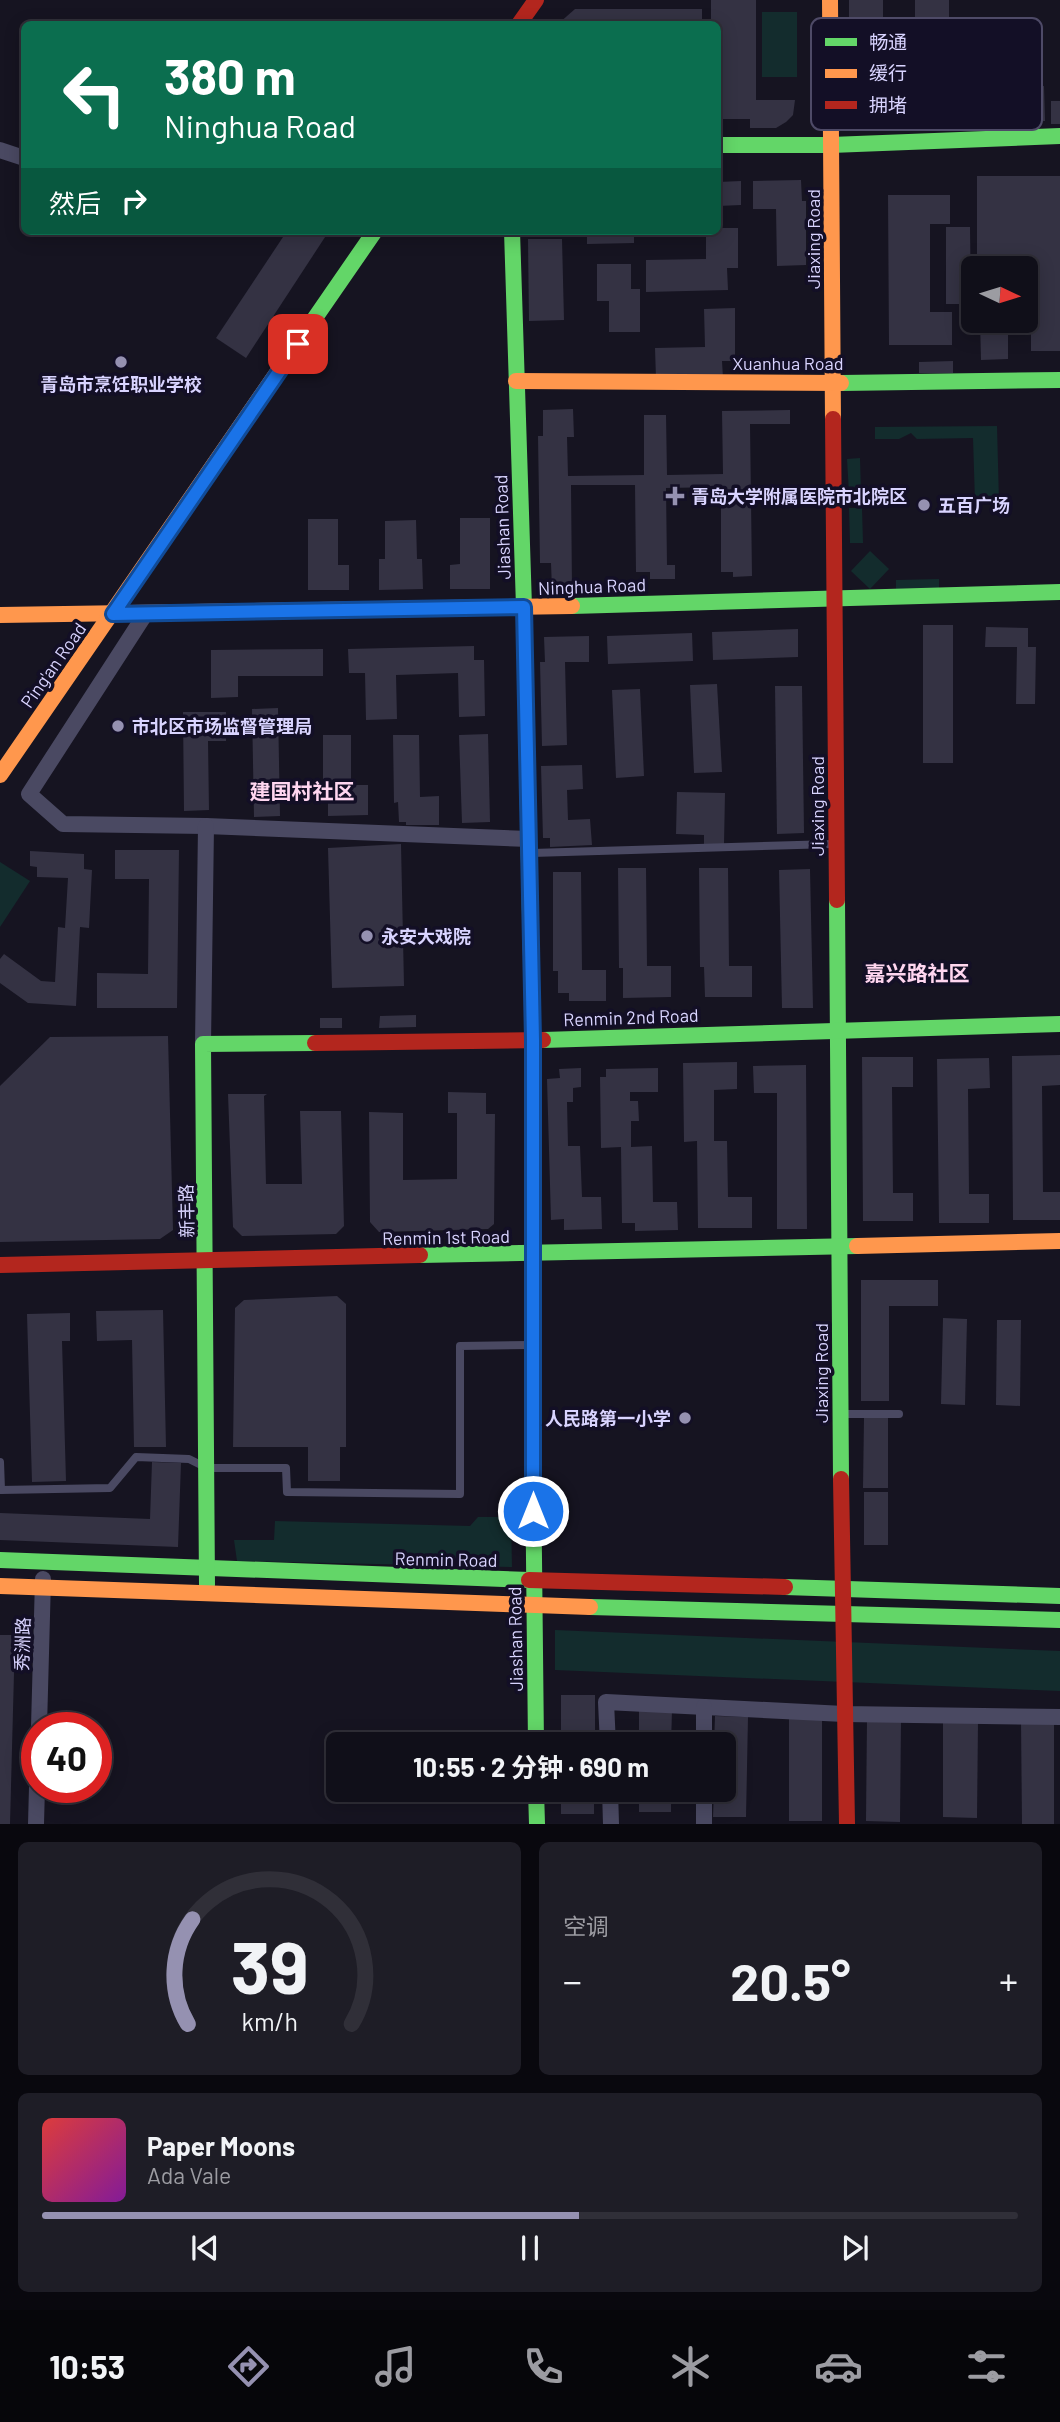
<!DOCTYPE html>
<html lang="zh">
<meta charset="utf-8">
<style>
:root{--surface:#100f19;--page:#1e1d26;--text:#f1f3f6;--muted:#9c9ca2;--line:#302f38;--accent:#9591b1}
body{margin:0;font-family:Barlow,"Noto Sans SC",sans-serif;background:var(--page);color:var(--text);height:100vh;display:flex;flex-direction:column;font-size:26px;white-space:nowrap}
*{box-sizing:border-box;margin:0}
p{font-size:23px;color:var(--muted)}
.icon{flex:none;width:38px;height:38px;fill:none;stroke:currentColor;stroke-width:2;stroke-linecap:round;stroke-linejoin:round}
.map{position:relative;height:1824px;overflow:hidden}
.drawer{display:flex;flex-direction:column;gap:18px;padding:18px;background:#09080e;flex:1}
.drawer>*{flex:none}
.top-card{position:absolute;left:21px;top:21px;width:700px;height:214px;border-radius:10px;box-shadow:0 4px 18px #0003,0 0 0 2px var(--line);background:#0b6e4f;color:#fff;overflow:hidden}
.needle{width:46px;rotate:94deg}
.fabs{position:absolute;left:961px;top:256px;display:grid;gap:14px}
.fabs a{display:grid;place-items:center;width:77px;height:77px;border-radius:10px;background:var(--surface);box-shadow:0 4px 18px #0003,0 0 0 2px var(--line);font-size:35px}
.speed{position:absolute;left:21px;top:1712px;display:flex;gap:14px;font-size:35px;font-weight:700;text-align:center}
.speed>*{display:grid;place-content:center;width:91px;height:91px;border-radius:50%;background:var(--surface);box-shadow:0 4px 18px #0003,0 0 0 2px var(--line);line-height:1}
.speed .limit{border:10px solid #d22;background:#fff;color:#111}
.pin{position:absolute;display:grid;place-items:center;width:60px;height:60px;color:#fff;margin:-30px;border-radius:14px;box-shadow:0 4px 10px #0006}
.me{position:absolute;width:77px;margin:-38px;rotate:0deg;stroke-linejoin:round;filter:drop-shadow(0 0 5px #0008)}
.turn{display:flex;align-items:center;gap:24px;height:147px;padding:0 28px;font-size:32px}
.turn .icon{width:91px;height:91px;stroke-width:2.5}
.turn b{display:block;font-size:49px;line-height:60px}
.then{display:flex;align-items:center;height:66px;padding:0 28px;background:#0003;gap:14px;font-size:26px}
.big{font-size:52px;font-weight:700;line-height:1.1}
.drawer .card{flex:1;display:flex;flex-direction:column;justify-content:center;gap:10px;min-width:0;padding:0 24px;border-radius:10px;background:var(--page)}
.drawer .dial{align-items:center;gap:0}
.dial svg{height:182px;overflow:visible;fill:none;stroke:var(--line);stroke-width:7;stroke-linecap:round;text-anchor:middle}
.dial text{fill:var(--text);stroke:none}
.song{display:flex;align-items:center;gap:21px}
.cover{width:84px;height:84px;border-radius:10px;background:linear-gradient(135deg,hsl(0 70% 55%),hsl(290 70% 35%))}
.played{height:7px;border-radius:4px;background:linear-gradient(90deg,var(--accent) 55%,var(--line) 55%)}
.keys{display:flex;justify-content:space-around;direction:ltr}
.heat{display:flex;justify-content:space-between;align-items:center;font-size:38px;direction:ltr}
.drawer .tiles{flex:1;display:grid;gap:18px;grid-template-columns:1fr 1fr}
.card:last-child{grid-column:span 2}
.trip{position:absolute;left:326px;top:1732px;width:410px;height:70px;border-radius:10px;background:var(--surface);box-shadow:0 4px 18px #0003,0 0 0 2px var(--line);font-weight:700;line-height:70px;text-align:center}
.menu{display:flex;height:112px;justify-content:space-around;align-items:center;background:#06060a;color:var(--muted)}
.menu .icon{width:49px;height:49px}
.menu .selected{color:var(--accent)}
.menu b{font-size:32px;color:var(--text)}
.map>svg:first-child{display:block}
</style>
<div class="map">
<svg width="1060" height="1824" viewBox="0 0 1060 1824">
<rect width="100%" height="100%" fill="#161421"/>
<g fill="#132c2d">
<rect x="762" y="12" width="35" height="65"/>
<polygon points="997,426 999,501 975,502 973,438 917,439 911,433 899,439 875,439 875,427"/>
<polygon points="860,458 861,493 849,493 847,459"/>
<polygon points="849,508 862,508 863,543 850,543"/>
<polygon points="870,551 889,569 870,589 851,571"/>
<polygon points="939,579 939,588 896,589 896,580"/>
<polygon points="0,862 30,881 0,927"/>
<polygon points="478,1517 511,1517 512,1567 237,1561 234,1540 274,1540 275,1521 470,1526"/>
<polygon points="555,1630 1060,1651 1060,1691 555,1670"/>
</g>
<g fill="#343243">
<polygon points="711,0 756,0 756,100 795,100 793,115 786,122 776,128 750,128 750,119 718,119 718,24 711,24"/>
<rect x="849" y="0" width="34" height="18"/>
<rect x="915" y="0" width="34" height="17"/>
<polygon points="575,9 702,9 702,24 558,24"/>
<polygon points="975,25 976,82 1024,81 1024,87 1044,86 1045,121 1025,122 1025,105 1024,114 870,117 859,107 858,40 886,40 887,84 947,83 946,26"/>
<rect x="1051" y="101" width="9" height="23"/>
<polygon points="977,176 1060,176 1060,351 1031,351 1031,277 1026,277 1026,268 977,268"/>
<polygon points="801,180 802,201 806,201 806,265 777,266 776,209 753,209 753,181"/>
<polygon points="741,181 741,205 718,206 718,182"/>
<polygon points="888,195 950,195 950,224 930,224 930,312 952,312 952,345 889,345"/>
<polygon points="946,227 970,227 971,304 946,304"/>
<polygon points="718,228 738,228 738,268 727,268 728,290 646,292 646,260 706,259 706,231 718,231"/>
<polygon points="287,231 329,231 246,358 216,338"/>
<polygon points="587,231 634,231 634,243 587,244"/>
<polygon points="528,239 562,239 564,320 529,321"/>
<polygon points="597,264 631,264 631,289 640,289 640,332 609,332 609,301 597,301"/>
<polygon points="735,308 735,361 722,361 723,378 656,379 655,348 705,347 704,309"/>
<polygon points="980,320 1008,320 1008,359 981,360"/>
<polygon points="953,361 953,373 919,373 919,362"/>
<polygon points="573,409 574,437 567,437 568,476 644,475 644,415 666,415 667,475 723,474 722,411 790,410 790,424 750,424 752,576 733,577 733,572 721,572 721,487 666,488 667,565 675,565 675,579 650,579 650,572 636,572 635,485 571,485 572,589 552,589 551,563 540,563 538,436 543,436 543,410"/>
<polygon points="460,518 490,518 490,589 450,589 450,565 460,564"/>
<polygon points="308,519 338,519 338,565 349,565 349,590 308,590"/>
<polygon points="416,520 417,559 422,559 423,589 379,590 379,559 385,559 385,521"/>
<rect x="923" y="625" width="30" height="138"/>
<polygon points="986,627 1028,628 1028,647 1036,647 1035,704 1016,704 1017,647 985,647"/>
<polygon points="798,629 798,657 713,660 712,632"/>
<polygon points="692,633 693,661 608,664 607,636"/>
<polygon points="589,636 589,662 565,662 567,745 542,746 540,662 545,662 544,637"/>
<polygon points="474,646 474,660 484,660 485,716 459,717 458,673 396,675 397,719 366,720 365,673 349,673 348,649"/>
<polygon points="323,649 323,676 238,676 238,697 211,698 211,650"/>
<polygon points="717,684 722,772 694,773 690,685"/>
<polygon points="775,686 802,686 804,833 777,834"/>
<polygon points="640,689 644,776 616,778 612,690"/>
<polygon points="278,708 280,816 254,817 252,709"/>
<polygon points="183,712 226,712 226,741 208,741 209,810 184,811"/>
<polygon points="488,734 490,822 462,823 459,735"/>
<polygon points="323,735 351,735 351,785 368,785 368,815 328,816 328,786 323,786"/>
<polygon points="393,735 419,735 420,797 439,796 439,825 406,825 406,822 399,822 398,802 394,803"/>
<polygon points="582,765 583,789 567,790 568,820 590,819 592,845 550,847 550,838 543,838 541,766"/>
<polygon points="677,792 725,793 724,844 704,844 704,835 676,834"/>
<polygon points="401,844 404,986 332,988 328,848"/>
<polygon points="115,850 179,850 177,1008 97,1008 97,973 148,974 149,879 115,879"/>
<polygon points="30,851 84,854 84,869 92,870 89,928 80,927 76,1006 28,1003 0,983 0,959 4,954 41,981 55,982 58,927 65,928 68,878 37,877 37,867 30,866"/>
<polygon points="618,868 646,868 647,966 671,966 671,997 623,998 623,968 619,968"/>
<polygon points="699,868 728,868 729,966 752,966 752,997 705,997 704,967 700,967"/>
<polygon points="810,869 813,1008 782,1008 779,870"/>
<polygon points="553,872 581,872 582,970 606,970 606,1001 569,1001 569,993 558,993 558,971 553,971"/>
<polygon points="416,1015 416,1027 379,1028 380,1016"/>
<rect x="320" y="1018" width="22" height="10"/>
<polygon points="168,1036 173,1230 160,1239 0,1242 0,1086 50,1037"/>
<polygon points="1060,1055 1060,1085 1042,1086 1043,1192 1060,1192 1060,1220 1013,1220 1012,1056"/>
<polygon points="862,1057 913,1057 913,1087 892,1087 893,1193 913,1193 913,1221 863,1221"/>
<polygon points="989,1058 990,1088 968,1089 969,1194 989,1194 989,1223 939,1223 937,1059"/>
<polygon points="737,1062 737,1089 714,1090 714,1141 727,1141 728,1197 752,1197 752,1228 698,1228 697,1141 684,1142 683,1063"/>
<polygon points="806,1065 807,1229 777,1229 777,1093 754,1093 753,1066"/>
<polygon points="581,1068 581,1087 573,1088 573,1102 567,1102 568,1146 580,1146 582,1197 601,1197 602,1229 564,1230 564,1219 551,1220 547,1079 560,1078 559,1069"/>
<polygon points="658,1068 658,1092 630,1092 630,1101 638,1101 639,1121 631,1121 631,1147 652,1146 653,1202 677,1202 678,1230 635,1231 635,1223 622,1223 621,1147 601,1148 600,1077 606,1077 606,1069"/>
<polygon points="448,1092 486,1093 486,1114 495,1114 494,1224 488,1229 379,1232 370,1222 369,1112 403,1113 403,1180 457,1179 457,1113 448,1113"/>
<polygon points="228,1094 267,1094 264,1096 266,1184 302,1184 300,1111 341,1111 344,1226 336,1234 242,1236 233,1227"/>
<polygon points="861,1280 938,1280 938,1306 889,1306 889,1401 861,1401"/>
<polygon points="337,1296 346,1304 346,1447 340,1447 340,1481 308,1481 308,1447 233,1447 235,1308 244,1300"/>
<polygon points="163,1310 166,1447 134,1447 132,1340 97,1341 96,1311"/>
<polygon points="70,1313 70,1341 62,1341 66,1481 32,1482 27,1314"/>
<polygon points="943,1318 967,1319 965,1405 941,1404"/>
<polygon points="997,1320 1021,1320 1020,1406 996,1405"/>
<polygon points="864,1418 888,1418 888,1488 863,1488"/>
<polygon points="152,1462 181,1463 178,1547 0,1540 0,1513 150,1519"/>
<rect x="864" y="1492" width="24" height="53"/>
<polygon points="0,1635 15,1635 10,1824 0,1824"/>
<rect x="561" y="1695" width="34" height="50"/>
<polygon points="639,1710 672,1710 671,1745 639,1745"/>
<polygon points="715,1716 748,1717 746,1817 713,1817 714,1790 723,1790 723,1745 714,1745"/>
<rect x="789" y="1719" width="33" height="102"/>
<polygon points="867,1719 901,1719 900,1822 866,1821"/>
<polygon points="1021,1720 1054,1720 1054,1824 1022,1824"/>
<polygon points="943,1721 978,1721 977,1818 943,1817"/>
<rect x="561" y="1790" width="33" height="24"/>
<rect x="639" y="1790" width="32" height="22"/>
</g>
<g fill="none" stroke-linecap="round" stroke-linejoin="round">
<g stroke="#4a4962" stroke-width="8">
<polyline points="532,853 833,844"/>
<polyline points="843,1414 899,1414"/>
<polyline points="0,1462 1,1490"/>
<polyline points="0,1490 110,1488 136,1457 189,1459 207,1468 286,1468 287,1492 460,1494 460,1346 529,1345"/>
</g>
<g stroke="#4a4962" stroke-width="16">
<polyline points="0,150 24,158"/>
<polyline points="146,613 29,794 63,824 206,826 529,839"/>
<polyline points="203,1044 206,826"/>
<polyline points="39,1727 43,1579"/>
<polyline points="608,1745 606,1702 844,1714 1060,1717"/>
<polyline points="704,1745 704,1707"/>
<polyline points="610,1790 611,1824"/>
<polyline points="36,1824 37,1787"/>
<polyline points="704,1824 704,1790"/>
</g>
<g stroke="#63d668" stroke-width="16">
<polyline points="718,145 831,145 1060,136"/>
<polyline points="512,231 524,607 530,915"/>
<polyline points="288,357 375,231"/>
<polyline points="841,383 1060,380"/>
<polyline points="572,606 1060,592"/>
<polyline points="837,900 841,1479"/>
<polyline points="543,1040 1060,1024"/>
<polyline points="420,1255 857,1246"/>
<polyline points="533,1466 536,1745"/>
<polyline points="0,1560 529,1580"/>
<polyline points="207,1585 203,1044 315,1043"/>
<polyline points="785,1587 1060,1596"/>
<polyline points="590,1607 1060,1620"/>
<polyline points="536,1790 537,1824"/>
</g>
<g stroke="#ff974d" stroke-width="16">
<polyline points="830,0 833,419"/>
<polyline points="516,381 841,383"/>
<polyline points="0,615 572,606"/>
<polyline points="0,775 288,357"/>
<polyline points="530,915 533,1040 533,1466"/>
<polyline points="857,1246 1060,1241"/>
<polyline points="0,1586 590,1607"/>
</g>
<g stroke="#b3261e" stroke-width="16">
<polyline points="519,24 536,0"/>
<polyline points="833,419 837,900"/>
<polyline points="315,1043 543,1040"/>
<polyline points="0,1265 420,1255"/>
<polyline points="841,1479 847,1824"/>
<polyline points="529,1580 785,1587"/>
</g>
</g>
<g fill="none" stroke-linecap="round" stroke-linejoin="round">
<defs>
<polyline id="route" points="298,344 113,614 524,607 533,1040 533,1511"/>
</defs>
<use href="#route" stroke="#114b97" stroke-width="18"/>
<use href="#route" stroke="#1a73e8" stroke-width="12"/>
</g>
<g fill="#9591b1" stroke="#130f26" stroke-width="2.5">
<circle cx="121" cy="362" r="7"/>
<path d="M671.5 485.5h7v7h7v7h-7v7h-7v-7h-7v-7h7z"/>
<circle cx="924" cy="505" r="7"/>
<circle cx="118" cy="726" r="7"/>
<circle cx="367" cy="936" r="7"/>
<circle cx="685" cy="1418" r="7"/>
</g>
<g text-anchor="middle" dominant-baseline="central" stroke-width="7" stroke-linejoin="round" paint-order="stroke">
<g font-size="18" fill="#d9d4ff" stroke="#130f26">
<text transform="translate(813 239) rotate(-90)">Jiaxing Road</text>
<text x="788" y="363">Xuanhua Road</text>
<text transform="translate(502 527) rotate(-92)">Jiashan Road</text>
<text transform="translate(592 586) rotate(-2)">Ninghua Road</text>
<text transform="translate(53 665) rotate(-55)">Ping'an Road</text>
<text transform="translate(817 806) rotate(-90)">Jiaxing Road</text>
<text transform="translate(631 1017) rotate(-2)">Renmin 2nd Road</text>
<text transform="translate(186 1211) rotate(-91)">新丰路</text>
<text transform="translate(446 1237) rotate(-1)">Renmin 1st Road</text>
<text transform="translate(821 1373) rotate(-90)">Jiaxing Road</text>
<text transform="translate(446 1559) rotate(1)">Renmin Road</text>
<text transform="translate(515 1639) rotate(-91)">Jiashan Road</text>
<text transform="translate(22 1644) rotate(-88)">秀洲路</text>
</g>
<g font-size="18" font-weight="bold" fill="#d9d4ff" stroke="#130f26" text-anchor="start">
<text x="121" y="384" text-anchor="middle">青岛市烹饪职业学校</text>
<text x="691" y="496">青岛大学附属医院市北院区</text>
<text x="938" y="505">五百广场</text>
<text x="132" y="726">市北区市场监督管理局</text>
<text x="381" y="936">永安大戏院</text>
<text x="671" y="1418" text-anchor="end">人民路第一小学</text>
</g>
<g font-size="21" font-weight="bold" fill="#ffd6f0" stroke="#130f26">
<text x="302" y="790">建国村社区</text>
<text x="917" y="972">嘉兴路社区</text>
</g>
</g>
<rect x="811" y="18" width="231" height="112" rx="10" fill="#130f26" stroke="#4e4a67" stroke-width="2"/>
<rect x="825" y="38" width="32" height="8" fill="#63d668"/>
<rect x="825" y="69" width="32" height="9" fill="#ff974d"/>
<rect x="825" y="101" width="32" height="8" fill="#b3261e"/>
<g font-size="19" fill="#d9d4ff">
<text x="869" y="49">畅通</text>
<text x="869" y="80">缓行</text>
<text x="869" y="112">拥堵</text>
</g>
</svg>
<div class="fabs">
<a><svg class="needle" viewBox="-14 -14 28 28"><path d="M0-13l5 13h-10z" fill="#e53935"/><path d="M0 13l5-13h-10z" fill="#9c9ca2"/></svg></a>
</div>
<div class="speed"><div class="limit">40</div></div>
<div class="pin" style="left:298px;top:344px;background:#d93025"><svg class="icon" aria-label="arrive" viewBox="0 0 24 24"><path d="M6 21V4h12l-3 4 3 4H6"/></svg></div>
<svg class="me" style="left:533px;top:1511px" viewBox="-20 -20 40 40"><circle r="17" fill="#1a73e8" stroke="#fff" stroke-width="3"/><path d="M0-11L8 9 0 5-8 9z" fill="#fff"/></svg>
<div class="trip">10:55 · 2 分钟 · 690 m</div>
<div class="top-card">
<div class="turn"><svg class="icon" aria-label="left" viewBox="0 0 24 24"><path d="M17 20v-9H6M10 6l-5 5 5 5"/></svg><div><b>380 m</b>Ninghua Road</div></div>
<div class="then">然后<svg class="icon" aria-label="right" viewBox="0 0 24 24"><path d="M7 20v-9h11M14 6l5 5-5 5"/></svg></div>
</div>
</div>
<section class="drawer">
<div class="tiles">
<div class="card dial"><svg viewBox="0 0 100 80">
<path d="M14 69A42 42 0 1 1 86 69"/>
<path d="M14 69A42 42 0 0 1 16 23" stroke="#9591b1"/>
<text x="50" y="56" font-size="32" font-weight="700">39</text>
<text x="50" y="72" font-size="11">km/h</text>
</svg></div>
<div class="card"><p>空调</p>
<div class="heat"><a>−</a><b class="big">20.5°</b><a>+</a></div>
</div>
<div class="card">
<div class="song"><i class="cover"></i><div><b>Paper Moons</b><p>Ada Vale</p></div></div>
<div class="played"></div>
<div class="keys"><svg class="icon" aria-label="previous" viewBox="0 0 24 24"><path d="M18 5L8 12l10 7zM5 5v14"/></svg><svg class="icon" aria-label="pause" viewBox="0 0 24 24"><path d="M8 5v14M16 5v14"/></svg><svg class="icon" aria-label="next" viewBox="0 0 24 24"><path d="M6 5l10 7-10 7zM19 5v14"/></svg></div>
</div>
</div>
</section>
<nav class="menu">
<b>10:53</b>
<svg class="icon selected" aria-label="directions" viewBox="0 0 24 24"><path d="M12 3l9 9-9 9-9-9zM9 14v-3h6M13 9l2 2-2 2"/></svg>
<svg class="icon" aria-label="music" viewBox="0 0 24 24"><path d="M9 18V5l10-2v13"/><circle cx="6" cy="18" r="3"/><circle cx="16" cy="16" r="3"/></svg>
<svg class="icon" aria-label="phone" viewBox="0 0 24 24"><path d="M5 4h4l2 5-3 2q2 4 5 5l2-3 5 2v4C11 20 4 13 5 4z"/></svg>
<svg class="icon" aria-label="climate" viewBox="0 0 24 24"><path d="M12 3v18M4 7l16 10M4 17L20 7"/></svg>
<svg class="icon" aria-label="car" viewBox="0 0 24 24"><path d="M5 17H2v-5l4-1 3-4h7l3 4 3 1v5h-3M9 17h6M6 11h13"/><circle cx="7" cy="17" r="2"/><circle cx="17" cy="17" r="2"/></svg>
<svg class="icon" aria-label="filters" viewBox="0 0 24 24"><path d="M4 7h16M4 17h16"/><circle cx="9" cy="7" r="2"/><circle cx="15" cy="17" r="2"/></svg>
</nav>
